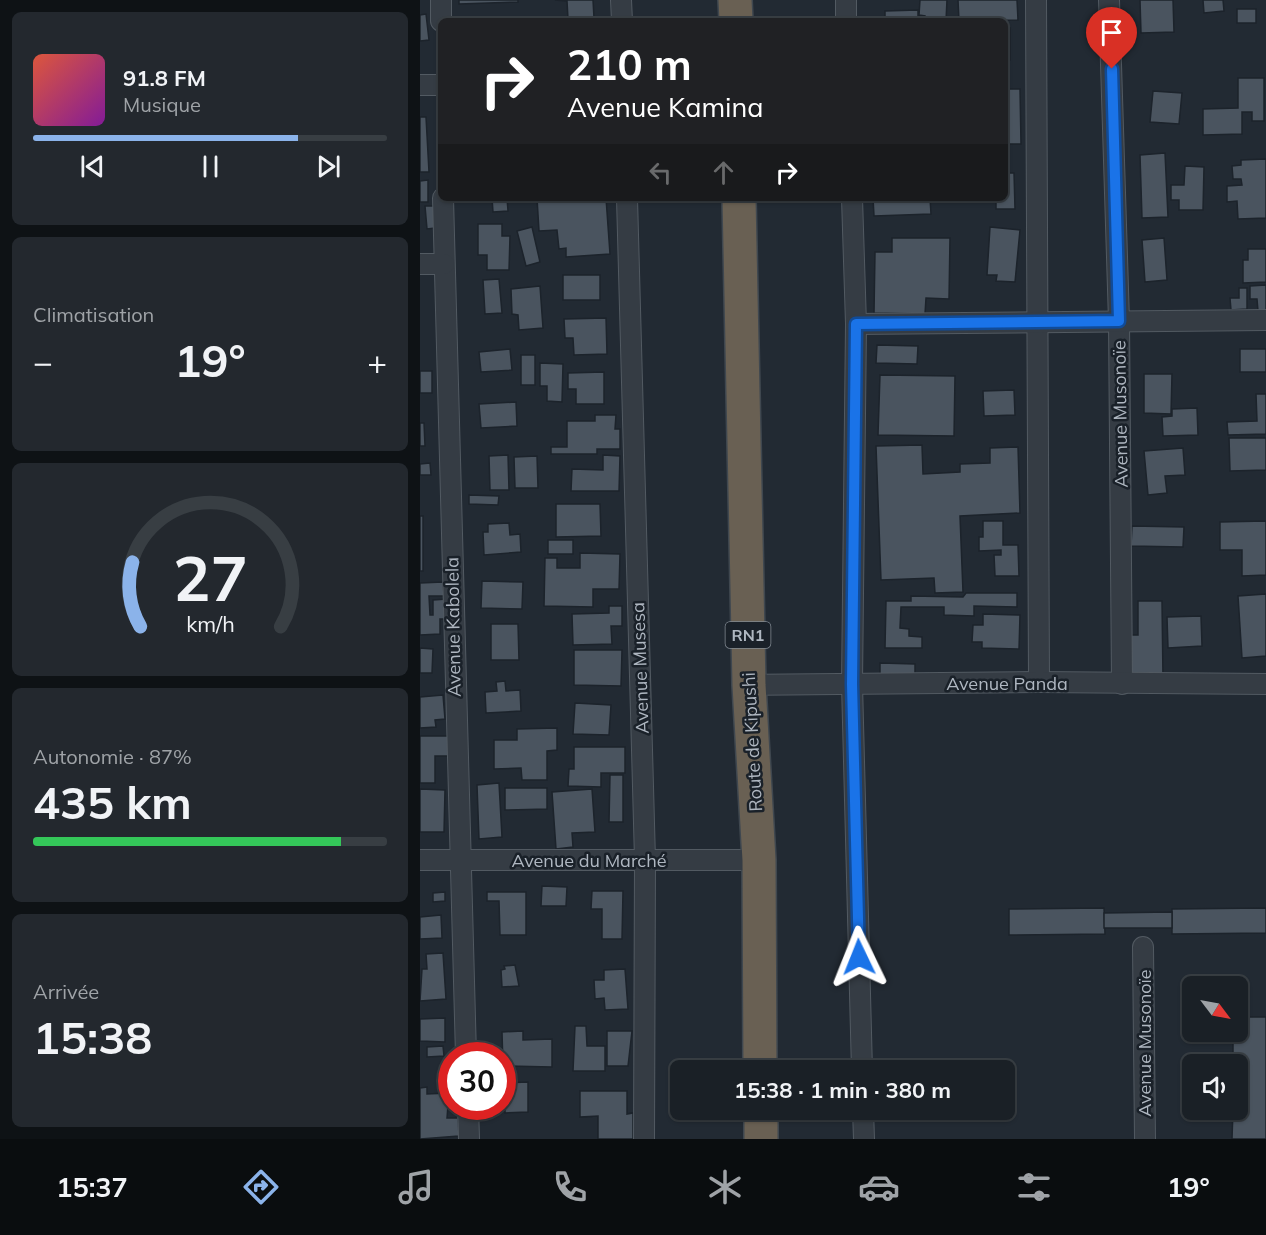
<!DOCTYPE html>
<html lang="fr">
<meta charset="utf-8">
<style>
:root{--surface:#1a2026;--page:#23282e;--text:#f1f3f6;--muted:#9fa3a7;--line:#383e43;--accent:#8bb3ea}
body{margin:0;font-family:Mulish,sans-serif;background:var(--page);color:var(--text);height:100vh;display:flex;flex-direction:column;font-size:22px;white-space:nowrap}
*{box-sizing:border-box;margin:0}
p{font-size:20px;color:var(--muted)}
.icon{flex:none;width:33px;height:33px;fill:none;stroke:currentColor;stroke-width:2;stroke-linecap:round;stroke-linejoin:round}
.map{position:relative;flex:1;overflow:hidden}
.details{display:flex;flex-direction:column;gap:12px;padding:12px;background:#0e1215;width:420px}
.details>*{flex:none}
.banner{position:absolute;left:18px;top:18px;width:570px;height:183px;border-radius:9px;box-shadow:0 2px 4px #0004,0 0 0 2px var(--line);background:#202124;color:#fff;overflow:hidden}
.needle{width:39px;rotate:122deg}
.buttons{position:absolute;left:762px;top:976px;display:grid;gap:12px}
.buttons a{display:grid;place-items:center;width:66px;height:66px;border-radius:9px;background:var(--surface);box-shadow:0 2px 4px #0004,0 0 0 2px var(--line);font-size:30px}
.speed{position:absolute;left:18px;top:1042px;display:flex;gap:12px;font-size:30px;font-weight:700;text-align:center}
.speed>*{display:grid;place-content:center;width:78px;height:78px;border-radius:50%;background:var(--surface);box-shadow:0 2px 4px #0004,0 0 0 2px var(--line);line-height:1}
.speed .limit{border:9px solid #d22;background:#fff;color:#111}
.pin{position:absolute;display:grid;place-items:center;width:51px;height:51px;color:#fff;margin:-62px -26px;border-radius:50% 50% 50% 0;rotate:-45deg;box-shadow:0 0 6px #0007}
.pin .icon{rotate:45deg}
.me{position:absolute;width:66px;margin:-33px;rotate:358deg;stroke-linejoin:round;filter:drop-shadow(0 0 4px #0008)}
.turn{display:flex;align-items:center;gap:21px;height:126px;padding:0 30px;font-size:27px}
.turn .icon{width:78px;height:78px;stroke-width:2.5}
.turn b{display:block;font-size:42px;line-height:51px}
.lanes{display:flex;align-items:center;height:57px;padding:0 30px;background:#0003;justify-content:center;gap:30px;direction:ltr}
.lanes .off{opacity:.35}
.big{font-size:45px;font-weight:700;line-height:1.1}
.details .tile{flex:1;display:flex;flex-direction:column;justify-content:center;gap:9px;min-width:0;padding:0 21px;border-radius:9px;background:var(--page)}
.details .dial{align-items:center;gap:0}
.dial svg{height:156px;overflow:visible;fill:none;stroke:var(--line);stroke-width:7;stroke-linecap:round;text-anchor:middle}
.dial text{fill:var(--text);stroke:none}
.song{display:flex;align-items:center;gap:18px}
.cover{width:72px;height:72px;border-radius:9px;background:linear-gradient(135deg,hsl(10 70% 55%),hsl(290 70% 35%))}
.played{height:6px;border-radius:3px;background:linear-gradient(90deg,var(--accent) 75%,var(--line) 75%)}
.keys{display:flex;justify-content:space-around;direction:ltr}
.heat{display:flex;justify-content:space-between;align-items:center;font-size:33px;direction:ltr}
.charge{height:9px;border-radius:4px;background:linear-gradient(90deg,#34c759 87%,var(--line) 0)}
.trip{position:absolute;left:250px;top:1060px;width:345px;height:60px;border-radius:9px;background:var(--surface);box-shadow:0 2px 4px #0004,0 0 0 2px var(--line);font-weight:700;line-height:60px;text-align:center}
.tab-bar{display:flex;height:96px;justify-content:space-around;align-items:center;background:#0a0d0f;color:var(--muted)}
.tab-bar .icon{width:42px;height:42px}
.tab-bar .on{color:var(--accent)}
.tab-bar b{font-size:27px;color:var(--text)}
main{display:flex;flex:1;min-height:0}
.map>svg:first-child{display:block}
</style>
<main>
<section class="details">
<div class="tile">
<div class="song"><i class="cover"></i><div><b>91.8 FM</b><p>Musique</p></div></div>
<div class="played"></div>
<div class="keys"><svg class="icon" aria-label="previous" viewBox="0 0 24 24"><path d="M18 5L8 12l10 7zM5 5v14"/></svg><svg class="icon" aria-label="pause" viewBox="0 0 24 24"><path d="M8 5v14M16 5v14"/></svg><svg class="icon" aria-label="next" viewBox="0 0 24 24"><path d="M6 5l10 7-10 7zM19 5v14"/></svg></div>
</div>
<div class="tile"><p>Climatisation</p>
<div class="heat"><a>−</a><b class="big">19°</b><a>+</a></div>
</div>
<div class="tile dial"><svg viewBox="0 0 100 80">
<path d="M14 69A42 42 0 1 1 86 69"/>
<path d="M14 69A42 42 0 0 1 10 36" stroke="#8bb3ea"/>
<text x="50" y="56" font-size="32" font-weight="700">27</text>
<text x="50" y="72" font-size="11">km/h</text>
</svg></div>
<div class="tile"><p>Autonomie · 87%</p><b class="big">435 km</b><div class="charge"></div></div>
<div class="tile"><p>Arrivée</p><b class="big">15:38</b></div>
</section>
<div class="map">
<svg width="846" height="1139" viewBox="0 0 846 1139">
<rect width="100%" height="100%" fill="#222a33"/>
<g fill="#4a545f" stroke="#1c232b" stroke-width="1.5">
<polygon points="39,0 98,0 98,2 39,4"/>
<polygon points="135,0 173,0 174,18 148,19 147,1"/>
<polygon points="500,0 527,0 526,21 505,21 505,16 499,15"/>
<polygon points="538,0 597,0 598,20 539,21"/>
<polygon points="720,0 753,0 754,32 721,33"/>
<polygon points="783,0 803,0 804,11 784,13"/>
<rect x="817" y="9" width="19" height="14"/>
<polygon points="498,10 498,21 465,21 465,11"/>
<polygon points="6,14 9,40 0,41 0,15"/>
<rect x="585" y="28" width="5" height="32"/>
<polygon points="818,78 844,78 844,121 832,121 832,112 822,112 822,134 783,135 783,109 818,108"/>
<polygon points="585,89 600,89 601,144 585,144"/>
<polygon points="733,91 762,93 759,124 730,122"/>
<polygon points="0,117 6,117 9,172 0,172"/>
<polygon points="745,153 748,217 722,218 720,155"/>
<polygon points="846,159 846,218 818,219 817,201 807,202 807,186 822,185 821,179 813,179 812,166 821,165 821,160"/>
<polygon points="765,166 784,167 783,210 759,210 759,200 751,200 751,185 764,185"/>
<polygon points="585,173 594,173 595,209 576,209 576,201 567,201 567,198 585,198"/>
<polygon points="8,180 8,202 0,202 0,181"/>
<polygon points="72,198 87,198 88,211 73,212"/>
<polygon points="117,198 186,198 190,254 146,257 146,248 139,249 137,230 119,231"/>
<polygon points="453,198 510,198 511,214 454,216"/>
<polygon points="5,206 14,206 15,228 7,229"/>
<polygon points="58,224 82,224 82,236 90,236 89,270 67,270 67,255 58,255"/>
<polygon points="112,227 120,262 106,266 97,231"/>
<polygon points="570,227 600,230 595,282 576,281 577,275 567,275"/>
<polygon points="472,238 530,238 529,299 506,298 505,314 454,313 455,252 472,252"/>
<polygon points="744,238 747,280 725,282 722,240"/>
<polygon points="828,249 846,249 846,282 823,283 823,260 828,260"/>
<rect x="143" y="275" width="37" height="25"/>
<polygon points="79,279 82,313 65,314 63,280"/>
<polygon points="846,285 846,311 838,311 837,299 830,299 830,286"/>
<polygon points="120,286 123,328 99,330 98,315 92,314 91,289"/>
<polygon points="819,288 827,288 827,309 811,310 810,298 819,298"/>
<polygon points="186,318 187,354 154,355 153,338 145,338 144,319"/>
<polygon points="457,345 498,346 497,364 456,363"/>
<polygon points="90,349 92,370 61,372 59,352"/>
<rect x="820" y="349" width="26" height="23"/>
<rect x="101" y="355" width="14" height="30"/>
<polygon points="120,363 143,364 142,402 127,401 127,386 120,386"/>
<rect x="0" y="371" width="12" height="22"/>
<polygon points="184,372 184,404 156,404 156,389 148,389 148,373"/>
<polygon points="724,374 752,374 751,414 724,413"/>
<polygon points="460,375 535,376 534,436 458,435"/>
<polygon points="594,390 595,415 564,416 563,391"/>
<polygon points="836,394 846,394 846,434 808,435 807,422 837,421"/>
<polygon points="96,402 97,426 61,428 59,404"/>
<polygon points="777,408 778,435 743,436 742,417 752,416 752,409"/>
<polygon points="175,415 196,415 195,429 200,429 200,449 177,449 177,454 131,454 131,447 147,447 147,421 175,421"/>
<polygon points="0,423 4,423 5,446 0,446"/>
<polygon points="809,438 846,438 846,470 810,471"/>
<polygon points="502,445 503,474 540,472 540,464 570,463 570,448 598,447 600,513 540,516 543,592 515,593 514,578 461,580 456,446"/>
<polygon points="763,448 765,475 745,476 747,493 728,495 724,451"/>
<polygon points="88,455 89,490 70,490 69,456"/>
<polygon points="183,455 200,456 199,491 151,491 152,469 183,470"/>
<polygon points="117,456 118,488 95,488 94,457"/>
<polygon points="10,463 11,475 0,475 0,464"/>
<polygon points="49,495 79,496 78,505 49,504"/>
<polygon points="136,504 180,504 181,536 136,537"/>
<rect x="0" y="516" width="3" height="55"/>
<polygon points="563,521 583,521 583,545 598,545 599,576 575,576 574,555 581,555 581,550 559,551 559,537 563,537"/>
<polygon points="846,521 846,575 822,576 822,550 800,550 800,522"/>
<polygon points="89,523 90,535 100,534 101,552 64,555 63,532 68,532 68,524"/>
<polygon points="712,526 764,527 763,547 711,546"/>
<rect x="128" y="540" width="25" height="14"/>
<polygon points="160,553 200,554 199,589 173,589 173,607 124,606 125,558 137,558 137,568 160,568"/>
<polygon points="62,581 103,582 102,609 61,608"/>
<polygon points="23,582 24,596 9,596 10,615 13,615 13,600 27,599 28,619 20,619 20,634 0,635 0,583"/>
<polygon points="546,593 597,593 597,607 554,606 554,616 524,615 524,607 481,607 480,628 489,629 489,636 502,637 502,648 465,648 466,601 491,601 491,596 543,597"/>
<polygon points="846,594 846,656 822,658 818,596"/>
<polygon points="718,601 742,601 743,679 711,679 711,635 718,635"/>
<polygon points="189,606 202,606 202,626 191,626 192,644 153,645 152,614 189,613"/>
<polygon points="563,614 600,615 599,649 562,648 562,642 552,642 553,625 563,625"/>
<polygon points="781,616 782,646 748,648 747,617"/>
<polygon points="71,624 98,624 99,660 71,660"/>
<polygon points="0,648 13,649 12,673 0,673"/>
<polygon points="154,650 202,650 201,686 154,685"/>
<polygon points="460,663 495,664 495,679 460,678"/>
<polygon points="85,681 86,691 100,690 101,711 66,713 65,692 77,691 76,682"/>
<polygon points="23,695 25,719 15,720 16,727 0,728 0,697"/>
<polygon points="155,703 191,705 189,735 153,734"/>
<polygon points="137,728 137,750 127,751 127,780 102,780 101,768 74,769 74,740 97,740 97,729"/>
<polygon points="0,736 29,736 29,756 15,756 15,783 0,783"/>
<polygon points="154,747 205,747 205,773 181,773 181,787 148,786 149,769 154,769"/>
<polygon points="190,775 203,775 203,822 189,822"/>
<polygon points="79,783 82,837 59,839 57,785"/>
<polygon points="85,788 127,788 127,809 85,810"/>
<polygon points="0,789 25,790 24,832 0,832"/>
<polygon points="172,789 175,832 152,833 153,847 136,849 132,792"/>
<polygon points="122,886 147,887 146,906 121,906"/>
<polygon points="172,891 203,891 202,939 182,939 182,909 171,909"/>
<polygon points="25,892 25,901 13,902 13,893"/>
<polygon points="67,892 106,892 106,935 80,935 79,901 67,901"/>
<polygon points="684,908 685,934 589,935 589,909"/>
<polygon points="846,908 846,933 752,934 752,909"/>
<polygon points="752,912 752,928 684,928 684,913"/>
<polygon points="21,915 22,938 0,939 0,917"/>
<polygon points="23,953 26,999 0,1001 2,969 7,969 6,954"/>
<polygon points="95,965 99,986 82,987 81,970 85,969 84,966"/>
<polygon points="205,969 208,1009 185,1010 184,998 175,999 174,980 184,980 184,970"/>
<polygon points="818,1017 846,1017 846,1139 812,1139 813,1110 818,1110 818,1065 813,1065 813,1032 818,1032"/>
<polygon points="25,1018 25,1042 0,1041 0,1019"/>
<polygon points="155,1026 166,1026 167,1046 185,1046 185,1071 153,1071"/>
<polygon points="103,1031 103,1040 132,1039 132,1067 83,1066 82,1032"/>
<polygon points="187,1031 212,1031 208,1066 187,1066"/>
<polygon points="23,1046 24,1056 7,1057 7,1047"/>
<polygon points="108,1082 108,1112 85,1113 85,1107 73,1108 82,1107 82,1083"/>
<polygon points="7,1087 7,1094 29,1093 27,1118 38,1118 39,1136 0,1139 0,1088"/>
<polygon points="160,1091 207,1091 207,1114 213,1113 213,1139 178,1139 178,1116 160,1117"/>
<polygon points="160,1091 207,1091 207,1114 213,1113 213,1139 178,1139 178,1116 160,1117"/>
</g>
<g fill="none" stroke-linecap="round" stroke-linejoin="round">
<defs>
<g id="street">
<polyline points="21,0 21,21"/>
<polyline points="201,0 202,21"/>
<polyline points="426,0 426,21"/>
<polyline points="616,0 619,682"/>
<polyline points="689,0 699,321 702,684"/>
<polyline points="0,85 21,85"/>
<polyline points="23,198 46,1056"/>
<polyline points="207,198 225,860 224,1139"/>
<polyline points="432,198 436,324 432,684 442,1071"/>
<polyline points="0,264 24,264"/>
<polyline points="436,324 846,320"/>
<polyline points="329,685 619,682 846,684"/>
<polyline points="0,860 339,860"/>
<polyline points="723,947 725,1139"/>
<polyline points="48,1107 49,1139"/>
<polyline points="443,1110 444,1139"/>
</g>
<g id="highway">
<polyline points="315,0 316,21"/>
<polyline points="319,198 329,685 339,860 340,1071"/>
<polyline points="341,1110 341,1139"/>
</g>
</defs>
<use href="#street" stroke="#525a62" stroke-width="22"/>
<use href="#highway" stroke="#3f474f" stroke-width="36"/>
<use href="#street" stroke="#353c44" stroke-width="20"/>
<use href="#highway" stroke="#696053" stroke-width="33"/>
</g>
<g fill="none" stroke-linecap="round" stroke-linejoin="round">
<defs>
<polyline id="route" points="439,957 432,684 436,324 699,321 692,69"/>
</defs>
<use href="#route" stroke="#114b97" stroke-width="15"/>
<use href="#route" stroke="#1a73e8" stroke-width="10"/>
</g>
<g text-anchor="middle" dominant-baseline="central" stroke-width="5" stroke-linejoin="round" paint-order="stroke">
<rect fill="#1a2129" stroke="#828a93" stroke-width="1.5" x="305.5" y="622" width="45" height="26" rx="4.5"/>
<g font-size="16" font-weight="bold" fill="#afb7c1">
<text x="328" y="635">RN1</text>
</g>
<g font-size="18" fill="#afb7c1" stroke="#1a2129">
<text transform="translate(700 414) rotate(-91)">Avenue Musonoïe</text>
<text transform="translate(33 627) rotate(-91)">Avenue Kabolela</text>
<text transform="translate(220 668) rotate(-92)">Avenue Musesa</text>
<text x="587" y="683">Avenue Panda</text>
<text transform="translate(332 742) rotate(-93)">Route de Kipushi</text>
<text x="169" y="860">Avenue du Marché</text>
<text transform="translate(724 1043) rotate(-90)">Avenue Musonoïe</text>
</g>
</g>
</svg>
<div class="buttons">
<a><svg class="needle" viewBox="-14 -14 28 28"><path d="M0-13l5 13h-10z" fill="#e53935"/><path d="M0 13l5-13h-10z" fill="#9fa3a7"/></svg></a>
<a><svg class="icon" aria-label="sound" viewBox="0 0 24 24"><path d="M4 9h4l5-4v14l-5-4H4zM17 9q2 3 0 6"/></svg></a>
</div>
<div class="speed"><div class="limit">30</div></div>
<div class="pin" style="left:692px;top:69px;background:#d93025"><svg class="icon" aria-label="arrive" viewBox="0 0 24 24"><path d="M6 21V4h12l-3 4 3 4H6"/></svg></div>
<svg class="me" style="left:439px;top:957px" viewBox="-20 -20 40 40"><path d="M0-17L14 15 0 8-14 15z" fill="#1a73e8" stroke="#fff" stroke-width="4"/></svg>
<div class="trip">15:38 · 1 min · 380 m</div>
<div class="banner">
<div class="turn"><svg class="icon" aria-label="right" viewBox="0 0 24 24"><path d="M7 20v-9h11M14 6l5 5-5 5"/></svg><div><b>210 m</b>Avenue Kamina</div></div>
<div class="lanes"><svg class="icon off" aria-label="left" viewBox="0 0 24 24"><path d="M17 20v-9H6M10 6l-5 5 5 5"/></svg><svg class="icon off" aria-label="ahead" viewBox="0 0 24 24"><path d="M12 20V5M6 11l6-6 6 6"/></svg><svg class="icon" aria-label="right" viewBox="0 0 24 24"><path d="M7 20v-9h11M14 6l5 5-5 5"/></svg></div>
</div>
</div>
</main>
<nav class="tab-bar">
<b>15:37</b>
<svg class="icon on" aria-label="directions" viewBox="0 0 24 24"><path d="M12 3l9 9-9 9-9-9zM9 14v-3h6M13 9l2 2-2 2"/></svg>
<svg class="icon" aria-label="music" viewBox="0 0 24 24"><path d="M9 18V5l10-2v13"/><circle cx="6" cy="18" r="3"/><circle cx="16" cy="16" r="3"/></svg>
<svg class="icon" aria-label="phone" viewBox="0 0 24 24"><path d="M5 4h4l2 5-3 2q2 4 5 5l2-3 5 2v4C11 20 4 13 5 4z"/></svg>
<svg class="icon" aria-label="climate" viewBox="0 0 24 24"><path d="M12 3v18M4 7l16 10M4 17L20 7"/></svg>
<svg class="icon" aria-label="car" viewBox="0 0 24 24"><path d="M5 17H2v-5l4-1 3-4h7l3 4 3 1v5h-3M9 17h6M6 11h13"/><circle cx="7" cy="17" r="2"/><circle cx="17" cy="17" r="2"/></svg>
<svg class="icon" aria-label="filters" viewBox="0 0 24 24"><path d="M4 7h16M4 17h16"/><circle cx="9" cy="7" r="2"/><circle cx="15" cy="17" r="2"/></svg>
<b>19°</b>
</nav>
